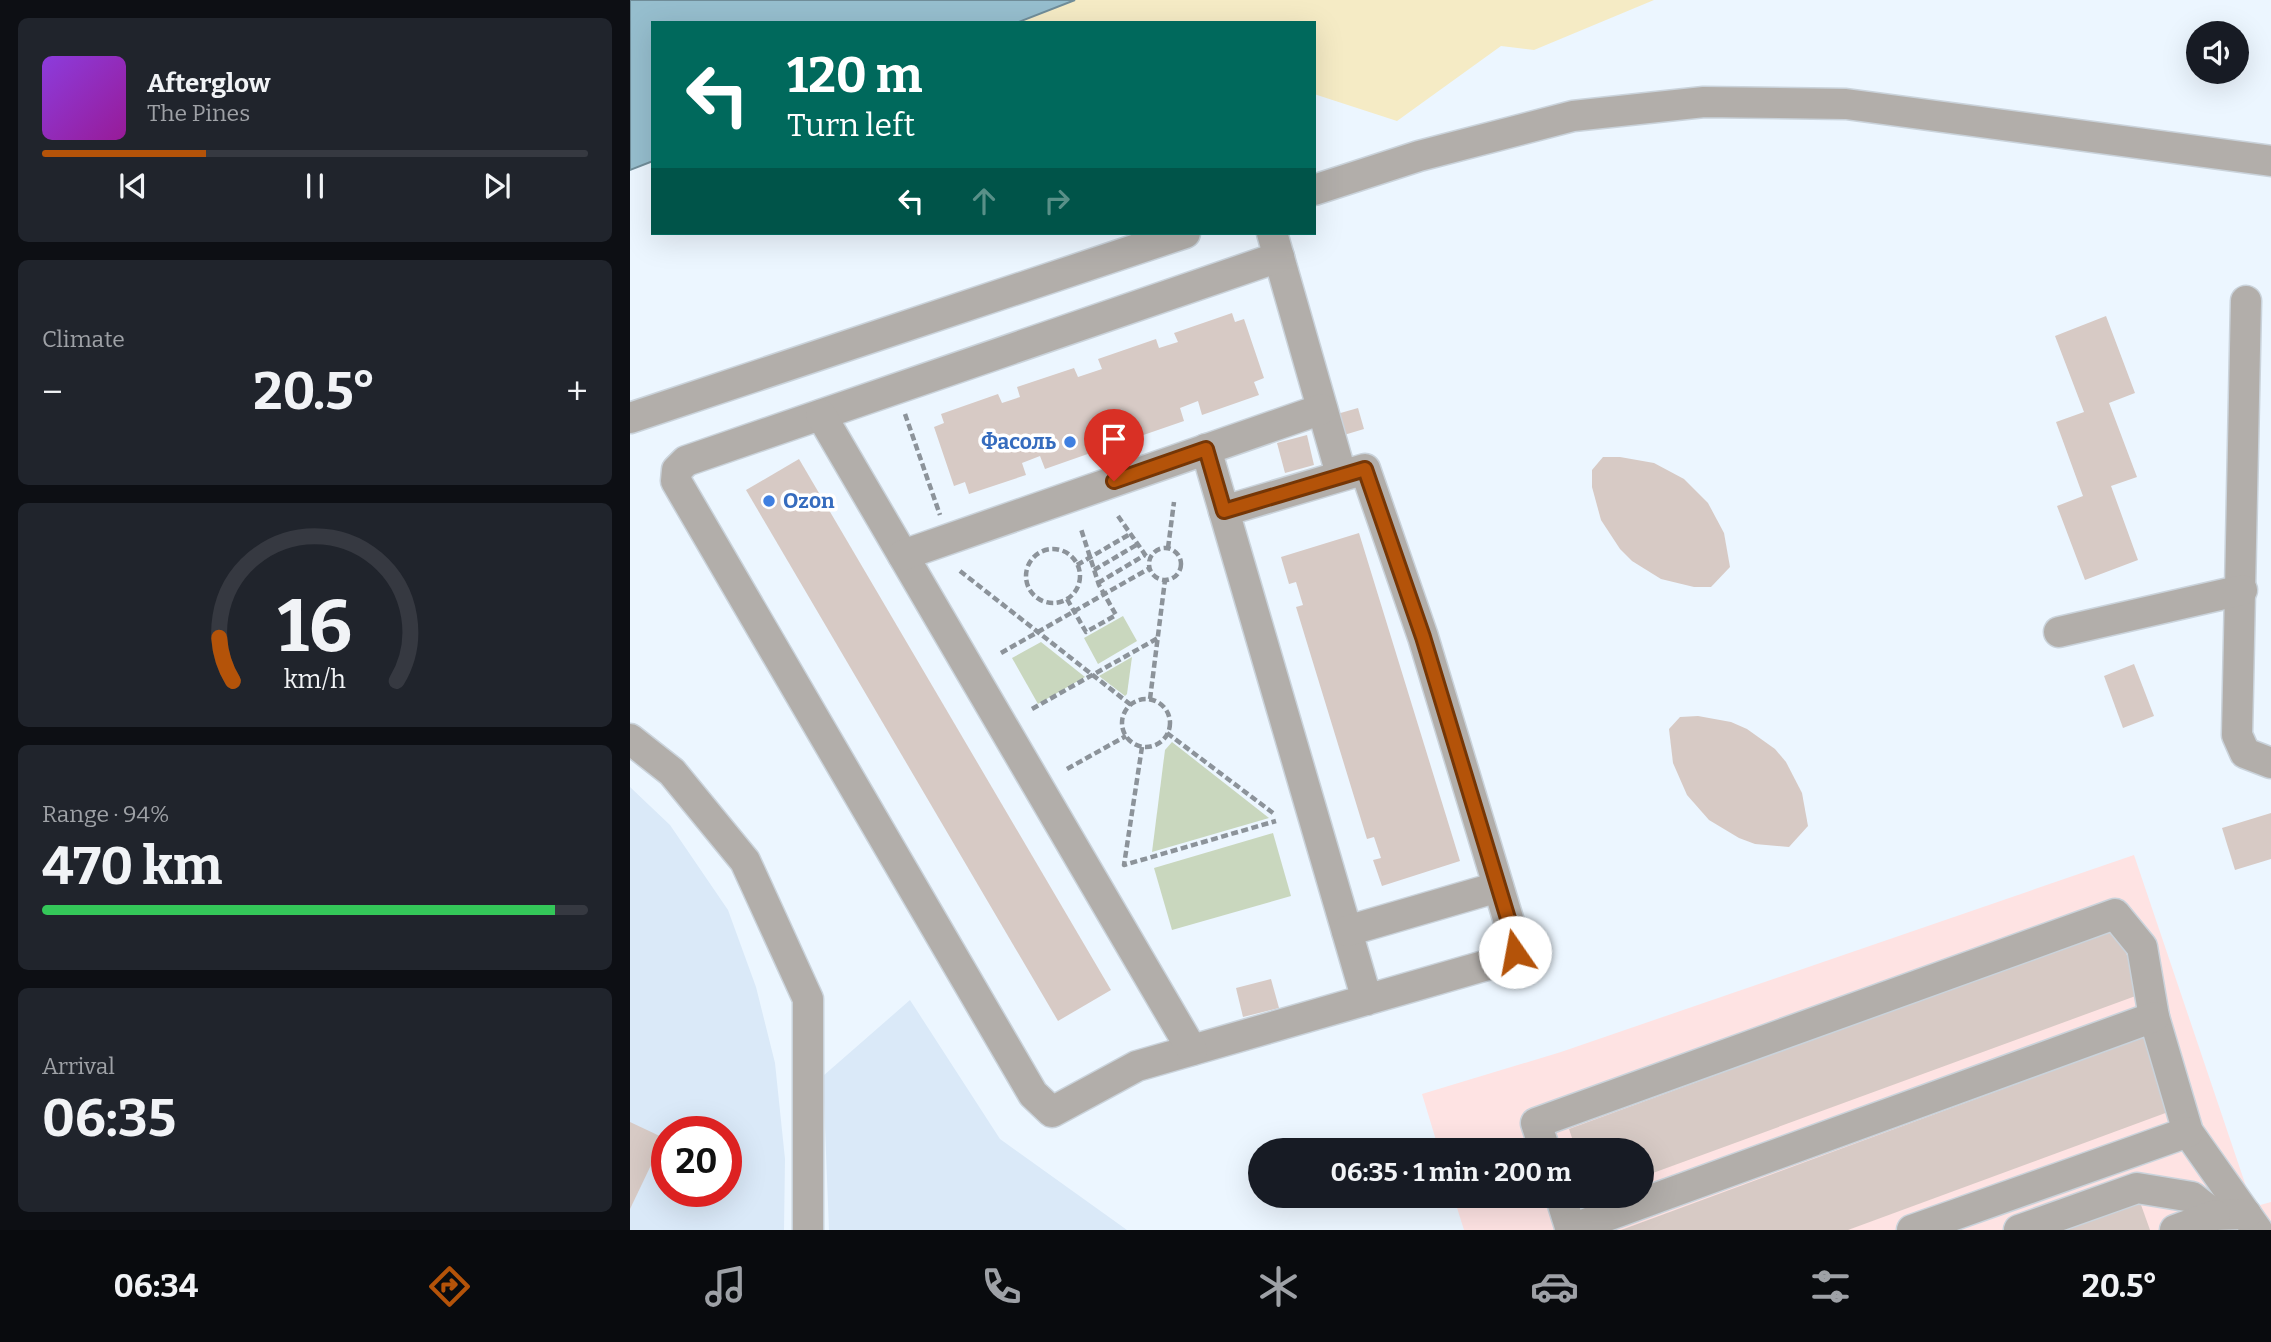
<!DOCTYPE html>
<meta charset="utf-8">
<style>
:root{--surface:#171b24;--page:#20242c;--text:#f1f3f6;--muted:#9ea1a6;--line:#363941;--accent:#b45309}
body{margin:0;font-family:Bitter,serif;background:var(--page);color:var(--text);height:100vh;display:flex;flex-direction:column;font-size:26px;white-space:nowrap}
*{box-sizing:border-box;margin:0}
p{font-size:23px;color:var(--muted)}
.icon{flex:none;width:38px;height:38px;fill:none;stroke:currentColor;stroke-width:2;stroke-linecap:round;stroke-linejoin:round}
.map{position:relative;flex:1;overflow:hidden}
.details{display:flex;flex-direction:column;gap:18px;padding:18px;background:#0d0f14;width:630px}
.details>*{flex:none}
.banner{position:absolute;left:21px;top:21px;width:665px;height:214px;border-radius:0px;box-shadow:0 7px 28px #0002;background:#00695c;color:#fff;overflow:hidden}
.controls{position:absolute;left:1556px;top:21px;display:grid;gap:14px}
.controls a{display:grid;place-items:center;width:63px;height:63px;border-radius:50%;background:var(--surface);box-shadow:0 7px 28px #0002;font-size:35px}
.speed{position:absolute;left:21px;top:1116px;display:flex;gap:14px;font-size:35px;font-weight:700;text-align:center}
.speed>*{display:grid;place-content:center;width:91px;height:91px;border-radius:50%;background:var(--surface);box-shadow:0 7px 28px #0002;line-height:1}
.speed .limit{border:10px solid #d22;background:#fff;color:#111}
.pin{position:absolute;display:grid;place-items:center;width:60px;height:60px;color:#fff;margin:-72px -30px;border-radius:50% 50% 50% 0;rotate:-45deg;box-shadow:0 0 7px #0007}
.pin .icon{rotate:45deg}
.me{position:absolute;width:77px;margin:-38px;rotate:348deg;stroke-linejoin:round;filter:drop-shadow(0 0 5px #0008)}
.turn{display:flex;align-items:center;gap:24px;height:147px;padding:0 21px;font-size:32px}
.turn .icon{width:91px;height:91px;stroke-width:2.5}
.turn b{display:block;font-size:49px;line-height:60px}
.lanes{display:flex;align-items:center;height:66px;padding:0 21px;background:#0003;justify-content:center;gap:35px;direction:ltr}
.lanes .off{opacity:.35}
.big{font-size:52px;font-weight:700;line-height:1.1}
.details .tile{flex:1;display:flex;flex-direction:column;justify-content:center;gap:10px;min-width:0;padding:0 24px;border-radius:10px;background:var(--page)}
.details .dial{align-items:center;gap:0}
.dial svg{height:182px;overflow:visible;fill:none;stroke:var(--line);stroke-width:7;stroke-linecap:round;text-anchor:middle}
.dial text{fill:var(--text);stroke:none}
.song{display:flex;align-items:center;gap:21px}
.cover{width:84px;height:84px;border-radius:10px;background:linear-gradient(135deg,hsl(270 70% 55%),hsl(300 70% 35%))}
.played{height:7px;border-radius:4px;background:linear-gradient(90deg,var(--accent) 30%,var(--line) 30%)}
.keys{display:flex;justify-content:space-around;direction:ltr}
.heat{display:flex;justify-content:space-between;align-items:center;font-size:38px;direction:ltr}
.charge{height:10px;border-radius:5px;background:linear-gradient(90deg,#34c759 94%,var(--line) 0)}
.trip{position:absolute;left:618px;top:1138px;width:406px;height:70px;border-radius:35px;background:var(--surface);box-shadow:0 7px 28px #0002;font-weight:700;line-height:70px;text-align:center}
.dock{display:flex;height:112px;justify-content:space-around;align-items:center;background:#090b0e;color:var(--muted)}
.dock .icon{width:49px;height:49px}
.dock .current{color:var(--accent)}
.dock b{font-size:32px;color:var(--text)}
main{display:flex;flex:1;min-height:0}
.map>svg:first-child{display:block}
</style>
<main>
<section class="details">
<div class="tile">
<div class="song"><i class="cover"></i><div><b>Afterglow</b><p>The Pines</p></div></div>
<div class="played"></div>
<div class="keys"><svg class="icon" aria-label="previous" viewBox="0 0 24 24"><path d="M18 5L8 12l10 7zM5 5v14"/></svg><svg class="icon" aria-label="pause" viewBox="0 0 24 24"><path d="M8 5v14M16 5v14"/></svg><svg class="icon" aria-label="next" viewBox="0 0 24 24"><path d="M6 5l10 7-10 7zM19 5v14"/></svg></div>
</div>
<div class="tile"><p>Climate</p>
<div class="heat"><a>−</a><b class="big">20.5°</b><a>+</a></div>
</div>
<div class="tile dial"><svg viewBox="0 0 100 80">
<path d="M14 69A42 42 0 1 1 86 69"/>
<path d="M14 69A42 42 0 0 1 8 50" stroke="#b45309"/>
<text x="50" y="56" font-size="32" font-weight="700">16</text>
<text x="50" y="72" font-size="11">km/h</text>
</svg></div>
<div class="tile"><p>Range · 94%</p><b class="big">470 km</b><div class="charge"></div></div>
<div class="tile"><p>Arrival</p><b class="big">06:35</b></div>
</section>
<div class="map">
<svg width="1641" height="1230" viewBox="0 0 1641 1230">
<rect width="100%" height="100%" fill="#ecf6ff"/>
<g fill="#dae9f8" fill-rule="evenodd">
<path d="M0,787L40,825L98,910L126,987L145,1063L155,1159L154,1230H0ZM37,1132H96V1192H37Z"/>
<polygon points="280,1000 370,1139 497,1230 199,1230 193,1076"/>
</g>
<polygon fill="#fee3e3" points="1504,855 1623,1207 1641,1202 1641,1230 834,1230 823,1195 1012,1195 1012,1150 809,1150 792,1094 931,1052"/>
<g fill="#c9d7be">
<polygon points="493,616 507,641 468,664 454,638"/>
<polygon points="411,642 455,677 408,704 382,658"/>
<polygon points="502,657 497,694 495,696 469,676"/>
<polygon points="542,742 639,818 522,852 535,750"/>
<polygon points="643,833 661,896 542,930 524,868"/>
</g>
<polygon fill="#f5ebc5" points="445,0 1024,0 904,50 871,46 767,121 684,94 684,23 386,23"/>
<polygon fill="#96bece" stroke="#708d99" stroke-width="2" points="0,0 445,0 386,23 23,23 23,161 0,170"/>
<g fill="#d7cac5">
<polygon points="602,313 605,322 614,319 634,378 624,382 629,395 572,415 568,401 550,408 554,421 496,441 492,428 468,436 472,449 415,469 410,456 392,463 396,475 339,494 335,482 324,486 304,427 314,423 311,414 368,394 372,403 390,397 387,387 444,368 448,377 472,369 468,359 526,339 529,348 548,342 544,333"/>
<polygon points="1476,316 1505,393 1479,403 1507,477 1481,486 1508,560 1455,580 1427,506 1453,496 1426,422 1454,412 1425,336"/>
<polygon points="728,408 734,429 714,435 707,414"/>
<polygon points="677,435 684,465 655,473 647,443"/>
<polygon points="973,457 990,457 1024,463 1054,479 1078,503 1094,533 1100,567 1081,587 1064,587 1031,579 1002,561 990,549 971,520 962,487 962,470"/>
<polygon points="169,459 481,990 428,1021 116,490"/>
<polygon points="729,533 830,861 752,886 743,860 751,858 744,837 737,839 666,607 673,605 666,582 659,584 651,557"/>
<polygon points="1504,664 1524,716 1493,728 1474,676"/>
<polygon points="1068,716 1101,722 1117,729 1145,749 1156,762 1172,793 1178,826 1159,847 1125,844 1109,838 1079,820 1057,795 1043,763 1039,729 1050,717"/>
<polygon points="1641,813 1641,859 1605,870 1592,828"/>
<polygon points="1487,928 1511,994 1012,1177 1012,1150 946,1150 939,1129"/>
<polygon points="641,979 649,1008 613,1017 606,988"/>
<polygon points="1522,1034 1549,1108 1218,1230 991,1230"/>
<polygon points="0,1122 34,1138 0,1209"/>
<polygon points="1510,1202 1520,1230 1432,1230"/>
</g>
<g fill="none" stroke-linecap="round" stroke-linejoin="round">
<defs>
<g id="minor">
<polyline points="684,190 789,156 943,116 1074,102 1216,104 1641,161"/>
<polyline points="642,233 711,474"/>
<polyline points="649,257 56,461 47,470 46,481 403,1094 422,1112 507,1066 878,959 885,952 886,945 793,637 735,469 594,511 737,1000"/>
<polyline points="1616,301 1607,735 1615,753 1641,763"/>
<polyline points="191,415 562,1050"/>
<polyline points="0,418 555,233"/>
<polyline points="576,449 594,511"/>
<polyline points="273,555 692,409"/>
<polyline points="1429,632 1612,590"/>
<polyline points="0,739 42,772 115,861 178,999 178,1230"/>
<polyline points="717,931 868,887"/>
<polyline points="915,1150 906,1123 1485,914 1512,947 1524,1017 1558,1132 1627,1230"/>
<polyline points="930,1195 941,1230"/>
<polyline points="941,1229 1524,1017"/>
<polyline points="1282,1230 1558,1132"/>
<polyline points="1389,1230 1507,1188 1562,1197 1585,1215 1616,1214"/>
<polyline points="1545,1230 1585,1215"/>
</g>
</defs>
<use href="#minor" stroke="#cad3db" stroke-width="33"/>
<g stroke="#8c939a" stroke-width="4.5" stroke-dasharray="7 3.5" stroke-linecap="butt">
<polyline points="275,414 310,515"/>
<polyline points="488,516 516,556"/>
<circle cx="535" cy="564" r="16"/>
<polyline points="538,548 544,502"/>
<circle cx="423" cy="576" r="27"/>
<polyline points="447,565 500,534"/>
<polyline points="464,570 508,544"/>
<polyline points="330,571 501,705"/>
<polyline points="468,583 515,555"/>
<polyline points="437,599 456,632 486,615 469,585 451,529"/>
<polyline points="371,653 520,568"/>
<polyline points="520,699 535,580"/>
<circle cx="516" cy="723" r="24"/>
<polyline points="402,709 528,638"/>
<polyline points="537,733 643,813"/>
<polyline points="512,747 494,865 646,821"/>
<polyline points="437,769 496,736"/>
</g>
<use href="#minor" stroke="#b2aeaa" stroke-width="30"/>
</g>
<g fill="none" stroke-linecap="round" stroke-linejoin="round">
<defs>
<polyline id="route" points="484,481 576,449 594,511 735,469 793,637 886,945 885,952"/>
</defs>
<use href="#route" stroke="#753606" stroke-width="18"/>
<use href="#route" stroke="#b45309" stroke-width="12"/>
</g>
<g fill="#3f7fe0" stroke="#fff" stroke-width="2.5">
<circle cx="440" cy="442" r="7"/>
<circle cx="139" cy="501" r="7"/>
</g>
<g text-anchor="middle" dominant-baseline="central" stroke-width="7" stroke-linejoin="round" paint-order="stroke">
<g font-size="21" font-weight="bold" fill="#366cbe" stroke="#fff" text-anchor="end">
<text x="426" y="442">Фасоль</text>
<text x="153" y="501" text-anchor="start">Ozon</text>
</g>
</g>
</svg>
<div class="controls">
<a><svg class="icon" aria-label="sound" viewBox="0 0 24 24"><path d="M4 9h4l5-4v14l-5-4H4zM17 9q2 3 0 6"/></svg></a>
</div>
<div class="speed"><div class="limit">20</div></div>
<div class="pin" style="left:484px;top:481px;background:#d93025"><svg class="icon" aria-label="arrive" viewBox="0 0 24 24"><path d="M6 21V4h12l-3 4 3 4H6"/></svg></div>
<svg class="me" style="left:885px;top:952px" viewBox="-20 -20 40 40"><circle r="19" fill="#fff"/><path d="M0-13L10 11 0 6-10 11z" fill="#b45309"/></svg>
<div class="trip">06:35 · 1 min · 200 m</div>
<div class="banner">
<div class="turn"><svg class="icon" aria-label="left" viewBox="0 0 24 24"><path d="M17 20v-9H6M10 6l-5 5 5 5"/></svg><div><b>120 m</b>Turn left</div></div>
<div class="lanes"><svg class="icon" aria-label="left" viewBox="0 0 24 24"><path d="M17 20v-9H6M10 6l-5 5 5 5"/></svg><svg class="icon off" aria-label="ahead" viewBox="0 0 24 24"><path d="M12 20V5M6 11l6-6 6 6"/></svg><svg class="icon off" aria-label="right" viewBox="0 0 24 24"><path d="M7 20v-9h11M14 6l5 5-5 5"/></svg></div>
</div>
</div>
</main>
<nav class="dock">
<b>06:34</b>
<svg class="icon current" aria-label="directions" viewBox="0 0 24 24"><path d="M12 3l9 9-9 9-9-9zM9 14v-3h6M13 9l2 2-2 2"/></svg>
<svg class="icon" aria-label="music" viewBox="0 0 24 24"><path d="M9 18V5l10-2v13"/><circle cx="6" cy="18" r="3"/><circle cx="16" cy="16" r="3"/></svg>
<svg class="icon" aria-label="phone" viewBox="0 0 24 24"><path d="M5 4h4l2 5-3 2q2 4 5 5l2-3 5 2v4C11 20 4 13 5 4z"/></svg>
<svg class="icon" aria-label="climate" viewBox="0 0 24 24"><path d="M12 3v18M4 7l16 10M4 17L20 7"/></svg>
<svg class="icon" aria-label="car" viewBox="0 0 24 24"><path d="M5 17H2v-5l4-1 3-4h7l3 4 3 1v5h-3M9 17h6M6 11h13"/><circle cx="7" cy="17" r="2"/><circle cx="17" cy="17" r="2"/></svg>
<svg class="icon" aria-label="filters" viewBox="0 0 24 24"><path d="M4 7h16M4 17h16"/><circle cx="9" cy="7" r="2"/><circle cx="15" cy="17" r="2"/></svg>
<b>20.5°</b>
</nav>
